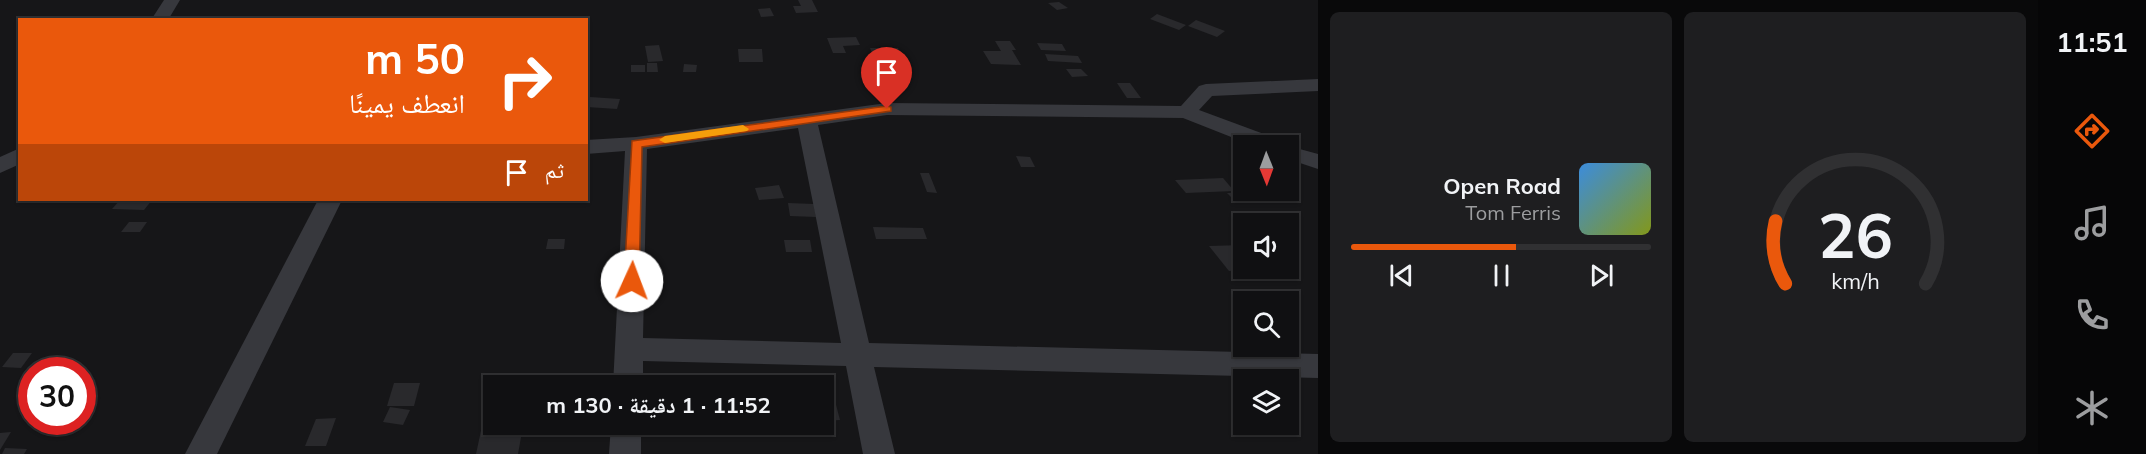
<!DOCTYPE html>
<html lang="ar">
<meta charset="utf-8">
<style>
:root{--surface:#101012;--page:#1e1e20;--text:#f1f3f6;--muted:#9c9d9f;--line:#303032;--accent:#ea580c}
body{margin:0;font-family:Mulish,"Noto Naskh Arabic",sans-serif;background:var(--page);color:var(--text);direction:rtl;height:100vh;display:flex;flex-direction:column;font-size:22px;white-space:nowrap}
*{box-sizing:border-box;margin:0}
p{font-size:20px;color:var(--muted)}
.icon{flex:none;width:33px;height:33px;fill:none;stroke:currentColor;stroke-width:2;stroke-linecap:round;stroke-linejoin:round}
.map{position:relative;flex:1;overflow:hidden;direction:ltr}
.drawer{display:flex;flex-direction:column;gap:12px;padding:12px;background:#09090a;width:720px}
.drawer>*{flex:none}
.hud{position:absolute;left:18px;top:18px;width:570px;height:183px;border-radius:0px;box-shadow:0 2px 4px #0004,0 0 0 2px var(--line);direction:rtl;background:#ea580c;color:#fff;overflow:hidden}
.needle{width:39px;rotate:179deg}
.buttons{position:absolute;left:1233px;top:135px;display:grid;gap:12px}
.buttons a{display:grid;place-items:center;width:66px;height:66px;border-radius:0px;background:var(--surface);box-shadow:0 2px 4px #0004,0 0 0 2px var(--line);font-size:30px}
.speed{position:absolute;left:18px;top:357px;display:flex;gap:12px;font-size:30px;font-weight:700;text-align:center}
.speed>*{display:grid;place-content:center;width:78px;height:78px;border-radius:50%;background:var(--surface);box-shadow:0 2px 4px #0004,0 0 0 2px var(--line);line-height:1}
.speed .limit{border:9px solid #d22;background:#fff;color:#111}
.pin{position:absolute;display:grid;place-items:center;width:51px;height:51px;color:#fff;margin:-62px -26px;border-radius:50% 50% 50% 0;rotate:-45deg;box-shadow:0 0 6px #0007}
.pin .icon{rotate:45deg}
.me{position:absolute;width:66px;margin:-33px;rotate:2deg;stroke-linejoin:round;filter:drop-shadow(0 0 4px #0008)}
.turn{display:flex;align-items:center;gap:21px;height:126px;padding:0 24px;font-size:27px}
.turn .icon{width:78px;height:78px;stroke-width:2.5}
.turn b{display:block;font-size:42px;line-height:51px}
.then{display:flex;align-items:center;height:57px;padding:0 24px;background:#0003;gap:12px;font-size:22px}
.drawer .tile{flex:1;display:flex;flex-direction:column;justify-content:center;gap:9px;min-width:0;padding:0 21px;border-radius:9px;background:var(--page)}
.drawer .dial{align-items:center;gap:0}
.dial svg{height:156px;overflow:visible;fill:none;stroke:var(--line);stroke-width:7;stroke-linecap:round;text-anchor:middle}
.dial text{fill:var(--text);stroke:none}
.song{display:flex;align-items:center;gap:18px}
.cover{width:72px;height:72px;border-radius:9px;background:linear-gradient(135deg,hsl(210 70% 55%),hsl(70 70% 35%))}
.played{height:6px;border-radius:3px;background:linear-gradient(90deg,var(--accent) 55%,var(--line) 55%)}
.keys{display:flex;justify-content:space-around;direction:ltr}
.drawer .tiles{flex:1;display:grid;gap:12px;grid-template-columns:repeat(2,1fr)}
.trip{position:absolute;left:483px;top:375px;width:351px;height:60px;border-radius:0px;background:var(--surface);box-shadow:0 2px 4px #0004,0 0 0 2px var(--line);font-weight:700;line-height:60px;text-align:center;direction:rtl}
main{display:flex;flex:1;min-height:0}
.dock{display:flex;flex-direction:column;width:108px;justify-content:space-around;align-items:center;background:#060607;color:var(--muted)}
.dock .icon{width:42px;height:42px}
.dock .selected{color:var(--accent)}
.dock b{font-size:27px;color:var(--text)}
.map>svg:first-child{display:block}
</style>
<main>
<nav class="dock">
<b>11:51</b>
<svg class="icon selected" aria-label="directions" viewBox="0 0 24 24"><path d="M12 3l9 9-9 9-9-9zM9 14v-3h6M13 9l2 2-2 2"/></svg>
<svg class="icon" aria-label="music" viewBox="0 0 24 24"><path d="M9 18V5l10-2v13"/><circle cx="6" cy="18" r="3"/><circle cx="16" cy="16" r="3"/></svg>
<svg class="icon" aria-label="phone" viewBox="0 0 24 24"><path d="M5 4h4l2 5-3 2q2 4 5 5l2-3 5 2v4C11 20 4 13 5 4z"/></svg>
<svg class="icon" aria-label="climate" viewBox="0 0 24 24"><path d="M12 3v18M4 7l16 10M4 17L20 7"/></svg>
</nav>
<section class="drawer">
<div class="tiles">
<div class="tile dial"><svg viewBox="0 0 100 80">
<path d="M14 69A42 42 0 1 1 86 69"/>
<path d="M14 69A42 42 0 0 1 9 37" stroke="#ea580c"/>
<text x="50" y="56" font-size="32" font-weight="700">26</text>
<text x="50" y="72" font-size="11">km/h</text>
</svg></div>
<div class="tile">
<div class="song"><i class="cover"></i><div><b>Open Road</b><p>Tom Ferris</p></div></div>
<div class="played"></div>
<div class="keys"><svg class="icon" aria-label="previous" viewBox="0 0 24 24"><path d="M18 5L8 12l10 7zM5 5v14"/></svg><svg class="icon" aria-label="pause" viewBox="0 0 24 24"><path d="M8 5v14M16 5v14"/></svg><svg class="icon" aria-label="next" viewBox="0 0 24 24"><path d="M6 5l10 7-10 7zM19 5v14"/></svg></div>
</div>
</div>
</section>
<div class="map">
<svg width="1318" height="454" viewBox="0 0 1318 454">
<rect width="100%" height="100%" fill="#161618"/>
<g fill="#29292c">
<polygon points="798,0 812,0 818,12 796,13 793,6 801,6"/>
<polygon points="1059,2 1068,8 1057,10 1048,3"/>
<polygon points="770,8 774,16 761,17 758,9"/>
<polygon points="1157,14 1186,25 1179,30 1150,19"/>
<polygon points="1196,20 1225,31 1217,37 1188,26"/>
<polygon points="856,37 860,45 843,46 846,53 833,53 827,38"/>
<polygon points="995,41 1010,41 1016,50 1012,50 1021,65 991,64 983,51 1001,51"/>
<polygon points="1037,43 1062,44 1066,51 1041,50"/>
<polygon points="659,45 663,61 648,62 645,46"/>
<polygon points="870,48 898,48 903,60 875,60"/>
<polygon points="738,49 762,49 763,62 739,62"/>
<polygon points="1045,54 1078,56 1082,63 1048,61"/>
<polygon points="647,63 657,63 658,72 647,72"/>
<polygon points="684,64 697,65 696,72 683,72"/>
<rect x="631" y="65" width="14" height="7"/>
<polygon points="1066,69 1081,69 1088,76 1072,77"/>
<polygon points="1117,83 1130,83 1141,98 1127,98"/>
<polygon points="590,97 620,99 617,109 587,107"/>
<polygon points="1016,156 1030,157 1035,167 1021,167"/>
<polygon points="920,173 929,173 937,193 927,192"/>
<polygon points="1223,178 1234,191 1186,193 1175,180"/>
<polygon points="779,185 784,198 759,200 755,188"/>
<polygon points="1251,192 1261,203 1237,203 1227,193"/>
<polygon points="120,200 152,200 144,210 112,209"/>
<polygon points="788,203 814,204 816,217 790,216"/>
<polygon points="129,222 147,222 140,232 121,232"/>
<polygon points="873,227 923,228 927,239 876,239"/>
<polygon points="548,239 565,239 564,249 546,249"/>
<polygon points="784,240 810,240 812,252 786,252"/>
<polygon points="1244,245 1244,270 1229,271 1209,246"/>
<polygon points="13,353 32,353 21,368 2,367"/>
<polygon points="829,378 840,420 824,421 824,386 769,386 768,380"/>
<polygon points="394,383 420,383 414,406 387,406"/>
<polygon points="390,407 410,410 403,425 383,422"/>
<polygon points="336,418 326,446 305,446 316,419"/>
<polygon points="482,426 523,426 518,454 476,454"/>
<polygon points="11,432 0,450 0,433"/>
<polygon points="5,448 27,449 24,454 2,454"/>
</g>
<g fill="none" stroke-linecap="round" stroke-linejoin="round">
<g fill="#37383d" fill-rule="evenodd">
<polygon points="164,0 180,0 168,20 151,20"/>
<path d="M1318,79V91L1212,96L1199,110L1283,141L1285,145L1318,154V169L1288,159V146H1254L1183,118L887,115L818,125L869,343L1318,354V378L874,367L895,454H863L846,366L643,361V386H613L625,151L586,154V140L636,137L887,103L1181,106L1199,86L1206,84ZM798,128L841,343L643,338L647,149Z"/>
<polygon points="20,148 20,164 0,173 0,157"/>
<polygon points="318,200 342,200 217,454 185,454"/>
<polygon points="611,424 641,424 641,454 609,454"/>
</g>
</g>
<polygon fill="#ea580c" stroke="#983908" stroke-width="1.5" points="887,106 891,107 891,111 642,147 639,281 637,285 626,285 624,281 632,141"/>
<polygon fill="#f59e0b" points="743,125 749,129 747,131 665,143 659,140 665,136"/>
</svg>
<div class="buttons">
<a><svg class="needle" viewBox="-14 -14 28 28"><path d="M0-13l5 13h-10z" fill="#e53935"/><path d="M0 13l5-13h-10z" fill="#9c9d9f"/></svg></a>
<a><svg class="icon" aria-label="sound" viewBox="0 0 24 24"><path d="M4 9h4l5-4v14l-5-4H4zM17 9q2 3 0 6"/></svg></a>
<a><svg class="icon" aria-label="search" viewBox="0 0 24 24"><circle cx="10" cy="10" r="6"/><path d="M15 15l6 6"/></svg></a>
<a><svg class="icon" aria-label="layers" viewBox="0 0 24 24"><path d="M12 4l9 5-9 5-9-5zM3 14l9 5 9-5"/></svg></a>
</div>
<div class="speed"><div class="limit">30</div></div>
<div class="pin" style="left:887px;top:109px;background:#d93025"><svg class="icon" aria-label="arrive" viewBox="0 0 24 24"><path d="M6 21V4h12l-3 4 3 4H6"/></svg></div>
<svg class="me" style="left:632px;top:281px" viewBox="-20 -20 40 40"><circle r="19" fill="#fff"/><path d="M0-13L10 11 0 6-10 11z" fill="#ea580c"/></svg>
<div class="trip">11:52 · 1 دقيقة · 130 m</div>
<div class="hud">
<div class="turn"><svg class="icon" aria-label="right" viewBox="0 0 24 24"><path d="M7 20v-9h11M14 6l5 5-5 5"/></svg><div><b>50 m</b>انعطف يمينًا</div></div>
<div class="then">ثم<svg class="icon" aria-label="arrive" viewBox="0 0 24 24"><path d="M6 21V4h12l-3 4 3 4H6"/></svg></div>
</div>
</div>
</main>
